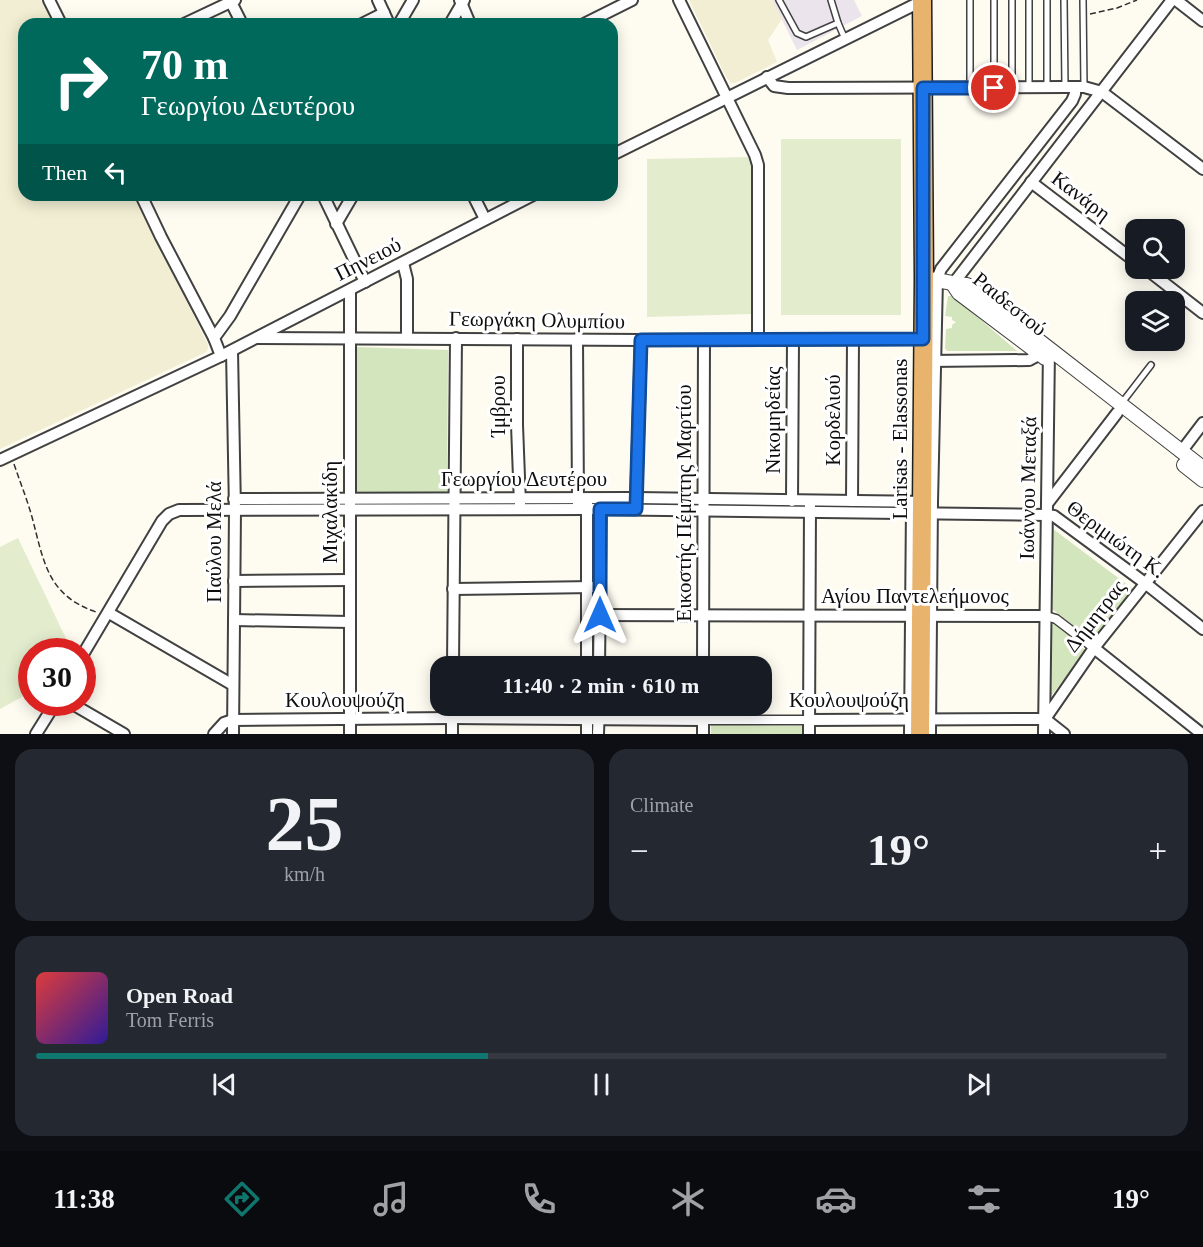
<!DOCTYPE html>
<meta charset="utf-8">
<style>
:root{--surface:#171b24;--page:#242831;--text:#f1f3f6;--muted:#9ea1a6;--line:#363941;--accent:#0f766e}
body{margin:0;font-family:Georgia,serif;background:var(--page);color:var(--text);height:100vh;display:flex;flex-direction:column;font-size:22px;white-space:nowrap}
*{box-sizing:border-box;margin:0}
p{font-size:20px;color:var(--muted)}
.icon{flex:none;width:33px;height:33px;fill:none;stroke:currentColor;stroke-width:2;stroke-linecap:round;stroke-linejoin:round}
.map{position:relative;height:734px;overflow:hidden}
.details{display:flex;flex-direction:column;gap:15px;padding:15px;background:#0d0f14;flex:1}
.details>*{flex:none}
.hud{position:absolute;left:18px;top:18px;width:600px;height:183px;border-radius:18px;box-shadow:0 3px 15px #0003;background:#00695c;color:#fff;overflow:hidden}
.controls{position:absolute;left:1125px;top:219px;display:grid;gap:12px}
.controls a{display:grid;place-items:center;width:60px;height:60px;border-radius:12px;background:var(--surface);box-shadow:0 3px 15px #0003;font-size:30px}
.speed{position:absolute;left:18px;top:638px;display:flex;gap:12px;font-size:30px;font-weight:700;text-align:center}
.speed>*{display:grid;place-content:center;width:78px;height:78px;border-radius:50%;background:var(--surface);box-shadow:0 3px 15px #0003;line-height:1}
.speed .limit{border:9px solid #d22;background:#fff;color:#111}
.pin{position:absolute;display:grid;place-items:center;width:51px;height:51px;color:#fff;margin:-26px;border:3px solid #fff;border-radius:50%;box-shadow:0 2px 6px #0007}
.me{position:absolute;width:66px;margin:-33px;rotate:0deg;stroke-linejoin:round;filter:drop-shadow(0 0 4px #0008)}
.turn{display:flex;align-items:center;gap:21px;height:126px;padding:0 24px;font-size:27px}
.turn .icon{width:78px;height:78px;stroke-width:2.5}
.turn b{display:block;font-size:42px;line-height:51px}
.then{display:flex;align-items:center;height:57px;padding:0 24px;background:#0003;gap:12px;font-size:22px}
.big{font-size:45px;font-weight:700;line-height:1.1}
.details .tile{flex:1;display:flex;flex-direction:column;justify-content:center;gap:9px;min-width:0;padding:0 21px;border-radius:18px;background:var(--page)}
.details .dial{align-items:center;gap:0}
.dial b{font-size:78px;line-height:1}
.song{display:flex;align-items:center;gap:18px}
.cover{width:72px;height:72px;border-radius:9px;background:linear-gradient(135deg,hsl(0 70% 55%),hsl(250 70% 35%))}
.played{height:6px;border-radius:3px;background:linear-gradient(90deg,var(--accent) 40%,var(--line) 40%)}
.keys{display:flex;justify-content:space-around;direction:ltr}
.heat{display:flex;justify-content:space-between;align-items:center;font-size:33px;direction:ltr}
.details .tiles{flex:1;display:grid;gap:15px;grid-template-columns:1fr 1fr}
.tile:last-child{grid-column:span 2}
.trip{position:absolute;left:430px;top:656px;width:342px;height:60px;border-radius:18px;background:var(--surface);box-shadow:0 3px 15px #0003;font-weight:700;line-height:60px;text-align:center}
.dock{display:flex;height:96px;justify-content:space-around;align-items:center;background:#090b0e;color:var(--muted)}
.dock .icon{width:42px;height:42px}
.dock .selected{color:var(--accent)}
.dock b{font-size:27px;color:var(--text)}
.map>svg:first-child{display:block}
</style>
<div class="map">
<svg width="1203" height="734" viewBox="0 0 1203 734">
<rect width="100%" height="100%" fill="#fefbf1"/>
<polygon fill="#ebe4ec" points="772,0 854,0 862,16 797,50"/>
<g fill="#f1eed3">
<polygon points="0,0 41,0 53,24 24,24 24,195 135,195 208,345 208,349 206,352 0,449"/>
<polygon points="689,0 772,0 782,19 768,40 777,62 735,83 731,83 726,77"/>
</g>
<g fill="#d3e5bd">
<polygon points="948,296 953,296 1017,351 947,351 945,348 946,329 952,328 952,325 956,322 952,320 952,317 945,316"/>
<polygon points="357,347 448,350 447,493 356,493"/>
<polygon points="1053,529 1133,589 1094,641 1052,609"/>
<polygon points="1048,623 1058,625 1086,651 1051,696"/>
<polygon points="711,725 803,726 803,734 711,734"/>
</g>
<g fill="#e3edce">
<rect x="781" y="139" width="120" height="176"/>
<polygon points="751,157 752,314 647,317 647,159"/>
<polygon points="18,538 72,651 32,651 31,692 0,709 0,547"/>
</g>
<g fill="none" stroke-linecap="round" stroke-linejoin="round">
<defs>
<g id="service">
<polyline points="779,0 797,33 806,37 838,23"/>
<polyline points="831,0 838,23 845,39"/>
<polyline points="970,0 970,88"/>
<polyline points="994,0 994,88"/>
<polyline points="1012,0 1012,88"/>
<polyline points="1029,0 1029,87"/>
<polyline points="1047,0 1047,87"/>
<polyline points="1064,0 1065,87"/>
<polyline points="1083,0 1084,87"/>
<polyline points="1121,404 1151,365"/>
</g>
<g id="pedestrian">
<polyline points="1046,616 1056,619 1094,648"/>
<polyline points="703,720 809,720"/>
</g>
<g id="minor">
<polyline points="49,0 61,24"/>
<polyline points="230,0 242,24"/>
<polyline points="378,0 389,24"/>
<polyline points="460,0 470,24"/>
<polyline points="679,0 755,155 758,165 758,340"/>
<polyline points="1176,0 1203,21"/>
<polyline points="184,24 235,0"/>
<polyline points="362,24 384,13"/>
<polyline points="399,24 413,0"/>
<polyline points="450,24 464,0"/>
<polyline points="584,24 632,0"/>
<polyline points="767,77 774,86 788,88 1065,87 1084,87 1102,92 1203,169"/>
<polyline points="612,155 922,1"/>
<polyline points="1031,182 1136,262"/>
<polyline points="141,195 161,237 214,338"/>
<polyline points="323,195 365,282"/>
<polyline points="473,195 485,219"/>
<polyline points="336,224 353,195"/>
<polyline points="403,263 407,279 407,338"/>
<polyline points="1145,268 1203,313"/>
<polyline points="953,284 1172,0"/>
<polyline points="258,338 641,340 923,339"/>
<polyline points="517,339 517,425 520,504"/>
<polyline points="577,339 578,504"/>
<polyline points="232,351 235,510 233,734"/>
<polyline points="221,356 214,338 230,316 300,195"/>
<polyline points="929,361 1029,360 1046,351"/>
<polyline points="1181,452 1203,423"/>
<polyline points="0,460 221,356 533,195"/>
<polyline points="234,499 636,498 932,502"/>
<polyline points="792,501 793,340"/>
<polyline points="852,501 853,339"/>
<polyline points="1047,504 1117,413"/>
<polyline points="636,505 641,340"/>
<polyline points="234,581 350,580"/>
<polyline points="453,589 594,587"/>
<polyline points="109,613 233,685"/>
<polyline points="587,615 1046,616"/>
<polyline points="234,620 350,622"/>
<polyline points="1094,648 1202,734"/>
<polyline points="82,656 162,521 169,514 179,510 587,509 1047,515 1054,516 1145,583 1203,629"/>
<polyline points="453,666 456,338"/>
<polyline points="587,666 587,502"/>
<polyline points="599,666 601,504"/>
<polyline points="703,666 704,340"/>
<polyline points="69,702 124,734"/>
<polyline points="1045,719 1094,648 1203,511"/>
<polyline points="809,720 1045,719 1064,734"/>
<polyline points="36,734 56,702"/>
<polyline points="214,734 224,723 233,720 452,718 703,720"/>
<polyline points="350,734 350,290"/>
<polyline points="452,734 452,705"/>
<polyline points="587,734 587,705"/>
<polyline points="598,734 599,705"/>
<polyline points="703,734 703,705"/>
<polyline points="809,734 810,506"/>
<polyline points="910,734 912,506"/>
<polyline points="930,734 932,502 937,279 941,269 1072,101 1075,94 1075,87"/>
<polyline points="1044,734 1049,350"/>
</g>
<g id="tertiary">
<path d="M924,279C939,279 952,284 967,285L1203,468"/>
<polyline points="953,284 959,293 1045,358"/>
<polyline points="1184,465 1203,480"/>
</g>
<polyline id="trunk" points="920,734 924,279 922,0"/>
</defs>
<use href="#service" stroke="#414141" stroke-width="8"/>
<use href="#pedestrian" stroke="#414141" stroke-width="11"/>
<use href="#minor" stroke="#414141" stroke-width="14"/>
<use href="#tertiary" stroke="#414141" stroke-width="16"/>
<use href="#trunk" stroke="#1f1f1f" stroke-width="21"/>
<g stroke="#303030" stroke-width="1.5" stroke-dasharray="6 3" stroke-linecap="butt">
<polyline points="1090,14 1117,8 1137,0"/>
<path d="M14,464C20,482 27,499 32,517C44,562 47,595 96,612"/>
</g>
<use href="#service" stroke="#fff" stroke-width="5"/>
<use href="#pedestrian" stroke="#fff" stroke-width="8"/>
<use href="#minor" stroke="#fff" stroke-width="10"/>
<use href="#tertiary" stroke="#fff" stroke-width="14"/>
<use href="#trunk" stroke="#e8b46d" stroke-width="18"/>
</g>
<g fill="none" stroke-linecap="round" stroke-linejoin="round">
<defs>
<polyline id="route" points="600,615 600,509 636,509 641,340 923,339 923,88 994,88"/>
</defs>
<use href="#route" stroke="#114b97" stroke-width="15"/>
<use href="#route" stroke="#1a73e8" stroke-width="10"/>
</g>
<g text-anchor="middle" dominant-baseline="central" stroke-width="6" stroke-linejoin="round" paint-order="stroke">
<g font-size="21" fill="#0e0e0e" stroke="#fff">
<text transform="translate(1081 196) rotate(37)">Κανάρη</text>
<text transform="translate(368 259) rotate(-27)">Πηνειού</text>
<text transform="translate(1010 304) rotate(39)">Ραιδεστού</text>
<text transform="translate(537 320) rotate(1)">Γεωργάκη Ολυμπίου</text>
<text transform="translate(498 406) rotate(-90)">Ίμβρου</text>
<text transform="translate(773 420) rotate(-90)">Νικομηδείας</text>
<text transform="translate(833 420) rotate(-90)">Κορδελιού</text>
<text transform="translate(900 439) rotate(-90)">Larisas - Elassonas</text>
<text x="524" y="479">Γεωργίου Δευτέρου</text>
<text transform="translate(1028 488) rotate(-89)">Ιωάννου Μεταξά</text>
<text transform="translate(684 503) rotate(-90)">Εικοστής Πέμπτης Μαρτίου</text>
<text transform="translate(330 512) rotate(-90)">Μιχαλακίδη</text>
<text transform="translate(1116 539) rotate(36)">Θεριμιώτη Κ.</text>
<text transform="translate(214 542) rotate(-90)">Παύλου Μελά</text>
<text x="915" y="596">Αγίου Παντελεήμονος</text>
<text transform="translate(1095 616) rotate(-52)">Δήμητρας</text>
<text x="345" y="700">Κουλουψούζη</text>
<text x="849" y="700">Κουλουψούζη</text>
</g>
</g>
</svg>
<div class="controls">
<a><svg class="icon" aria-label="search" viewBox="0 0 24 24"><circle cx="10" cy="10" r="6"/><path d="M15 15l6 6"/></svg></a>
<a><svg class="icon" aria-label="layers" viewBox="0 0 24 24"><path d="M12 4l9 5-9 5-9-5zM3 14l9 5 9-5"/></svg></a>
</div>
<div class="speed"><div class="limit">30</div></div>
<div class="pin" style="left:994px;top:88px;background:#d93025"><svg class="icon" aria-label="arrive" viewBox="0 0 24 24"><path d="M6 21V4h12l-3 4 3 4H6"/></svg></div>
<svg class="me" style="left:600px;top:615px" viewBox="-20 -20 40 40"><path d="M0-17L14 15 0 8-14 15z" fill="#1a73e8" stroke="#fff" stroke-width="4"/></svg>
<div class="trip">11:40 · 2 min · 610 m</div>
<div class="hud">
<div class="turn"><svg class="icon" aria-label="right" viewBox="0 0 24 24"><path d="M7 20v-9h11M14 6l5 5-5 5"/></svg><div><b>70 m</b>Γεωργίου Δευτέρου</div></div>
<div class="then">Then<svg class="icon" aria-label="left" viewBox="0 0 24 24"><path d="M17 20v-9H6M10 6l-5 5 5 5"/></svg></div>
</div>
</div>
<section class="details">
<div class="tiles">
<div class="tile dial"><b>25</b><p>km/h</p></div>
<div class="tile"><p>Climate</p>
<div class="heat"><a>−</a><b class="big">19°</b><a>+</a></div>
</div>
<div class="tile">
<div class="song"><i class="cover"></i><div><b>Open Road</b><p>Tom Ferris</p></div></div>
<div class="played"></div>
<div class="keys"><svg class="icon" aria-label="previous" viewBox="0 0 24 24"><path d="M18 5L8 12l10 7zM5 5v14"/></svg><svg class="icon" aria-label="pause" viewBox="0 0 24 24"><path d="M8 5v14M16 5v14"/></svg><svg class="icon" aria-label="next" viewBox="0 0 24 24"><path d="M6 5l10 7-10 7zM19 5v14"/></svg></div>
</div>
</div>
</section>
<nav class="dock">
<b>11:38</b>
<svg class="icon selected" aria-label="directions" viewBox="0 0 24 24"><path d="M12 3l9 9-9 9-9-9zM9 14v-3h6M13 9l2 2-2 2"/></svg>
<svg class="icon" aria-label="music" viewBox="0 0 24 24"><path d="M9 18V5l10-2v13"/><circle cx="6" cy="18" r="3"/><circle cx="16" cy="16" r="3"/></svg>
<svg class="icon" aria-label="phone" viewBox="0 0 24 24"><path d="M5 4h4l2 5-3 2q2 4 5 5l2-3 5 2v4C11 20 4 13 5 4z"/></svg>
<svg class="icon" aria-label="climate" viewBox="0 0 24 24"><path d="M12 3v18M4 7l16 10M4 17L20 7"/></svg>
<svg class="icon" aria-label="car" viewBox="0 0 24 24"><path d="M5 17H2v-5l4-1 3-4h7l3 4 3 1v5h-3M9 17h6M6 11h13"/><circle cx="7" cy="17" r="2"/><circle cx="17" cy="17" r="2"/></svg>
<svg class="icon" aria-label="filters" viewBox="0 0 24 24"><path d="M4 7h16M4 17h16"/><circle cx="9" cy="7" r="2"/><circle cx="15" cy="17" r="2"/></svg>
<b>19°</b>
</nav>
